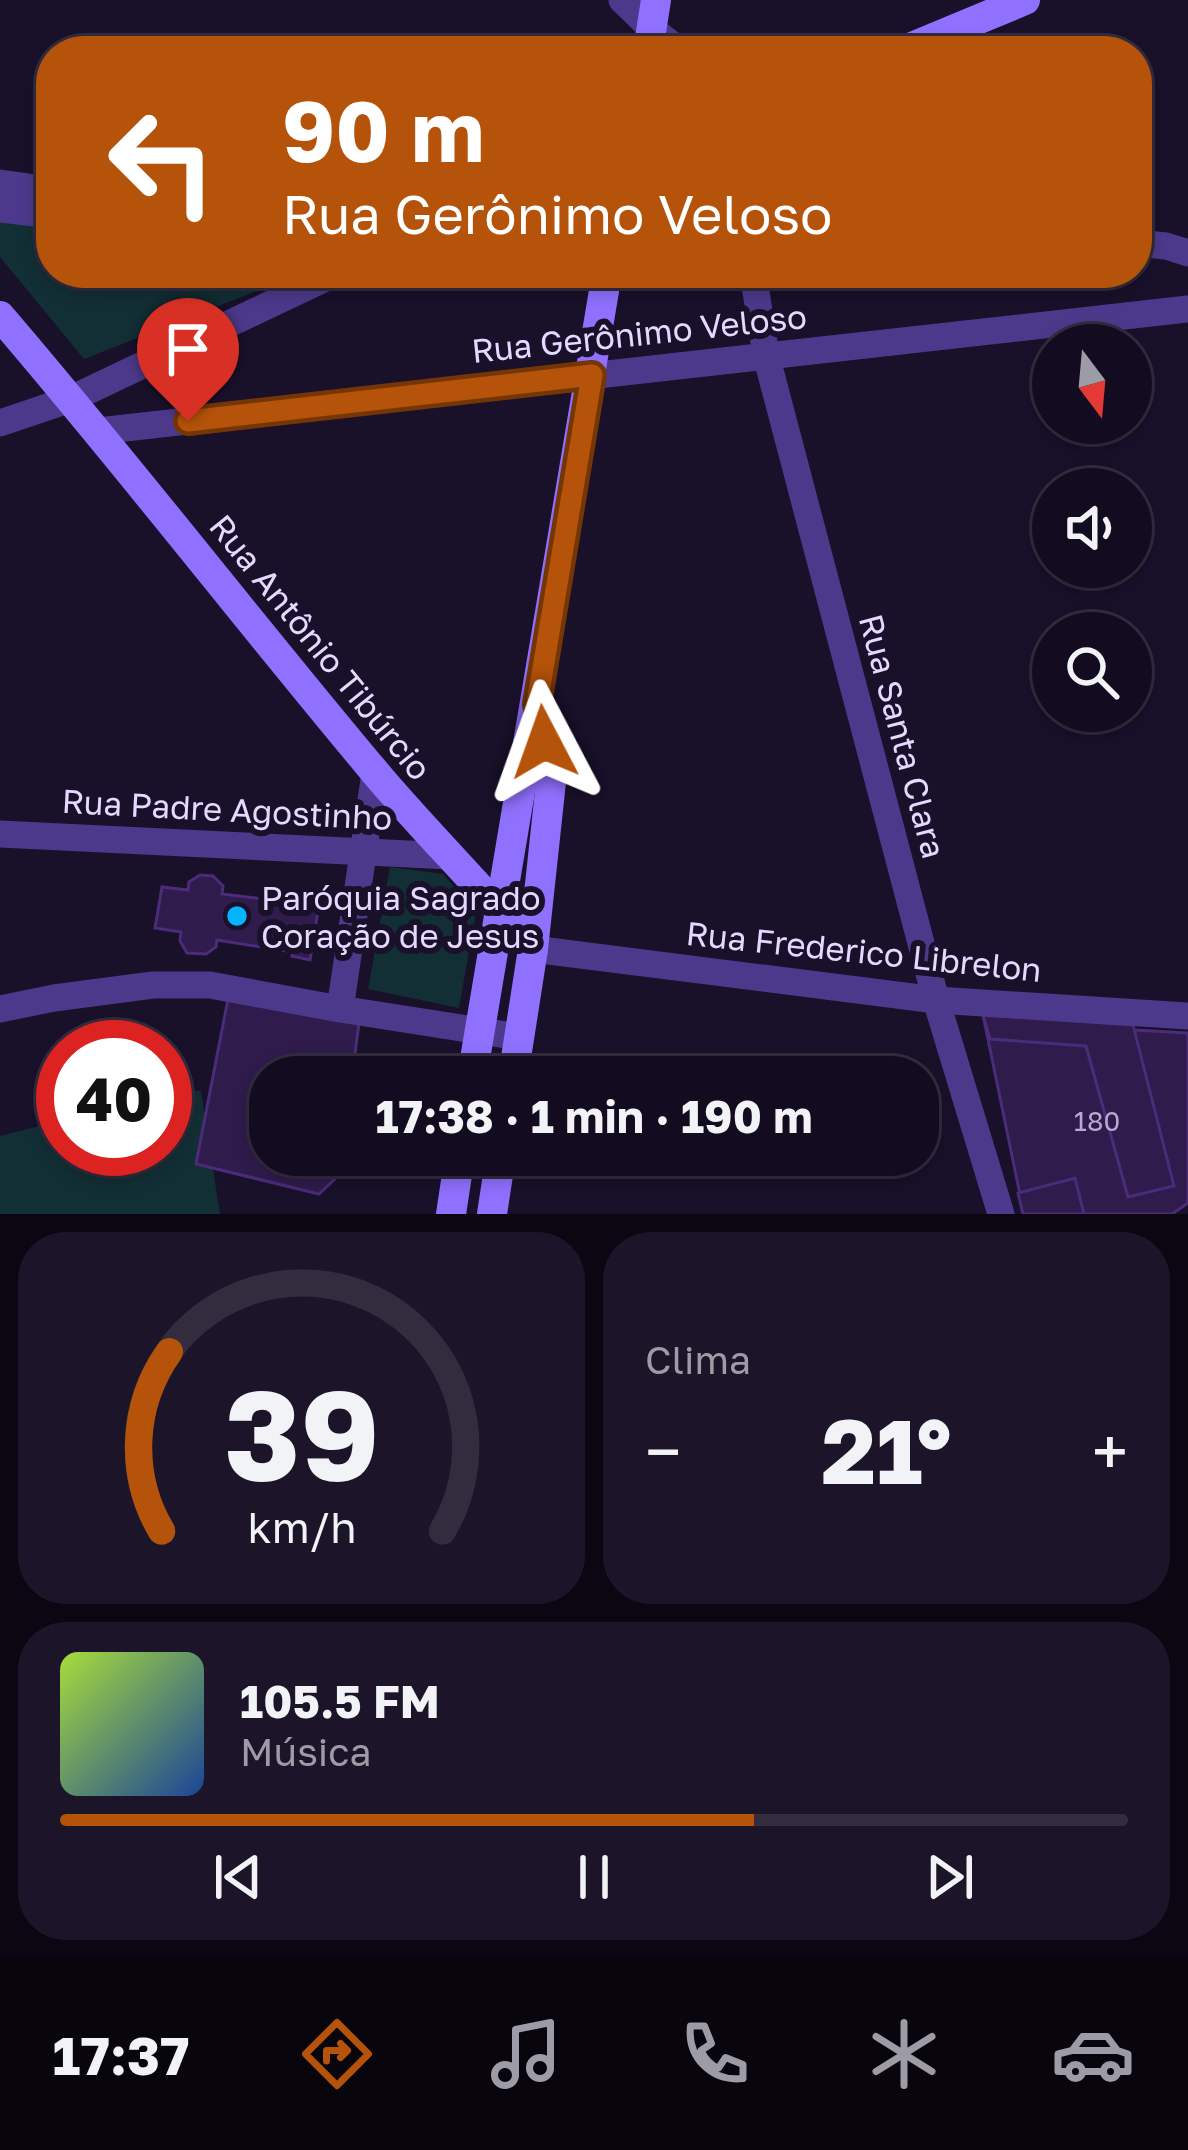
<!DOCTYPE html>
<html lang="pt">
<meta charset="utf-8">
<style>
:root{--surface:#130c20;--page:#1c1529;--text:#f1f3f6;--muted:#9d9ba5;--line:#322c3e;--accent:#b45309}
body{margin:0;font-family:"Golos Text",sans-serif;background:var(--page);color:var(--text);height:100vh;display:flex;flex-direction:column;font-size:45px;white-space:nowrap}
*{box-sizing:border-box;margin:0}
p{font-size:39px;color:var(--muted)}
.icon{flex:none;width:66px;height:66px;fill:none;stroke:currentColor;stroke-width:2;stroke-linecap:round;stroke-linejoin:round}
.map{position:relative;height:1214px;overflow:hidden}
.sheet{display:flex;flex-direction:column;gap:18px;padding:18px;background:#0a0712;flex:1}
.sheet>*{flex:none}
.hud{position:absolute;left:36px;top:36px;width:1116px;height:252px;border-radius:48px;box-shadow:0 6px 18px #0003,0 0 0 3px var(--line);background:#b45309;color:#fff;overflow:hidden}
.needle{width:78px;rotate:164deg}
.fabs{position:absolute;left:1032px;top:324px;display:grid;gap:24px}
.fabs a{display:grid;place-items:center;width:120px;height:120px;border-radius:50%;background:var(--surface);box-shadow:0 6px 18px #0003,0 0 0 3px var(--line);font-size:60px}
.speed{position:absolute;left:36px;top:1020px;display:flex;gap:24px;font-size:60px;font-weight:700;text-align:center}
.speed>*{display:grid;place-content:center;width:156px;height:156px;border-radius:50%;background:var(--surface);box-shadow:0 6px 18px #0003,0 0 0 3px var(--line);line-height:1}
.speed .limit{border:18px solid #d22;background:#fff;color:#111}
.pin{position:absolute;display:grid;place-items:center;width:102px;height:102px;color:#fff;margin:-123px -51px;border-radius:50% 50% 50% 0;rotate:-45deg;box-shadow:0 0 12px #0007}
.pin .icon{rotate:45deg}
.me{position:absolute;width:132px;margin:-66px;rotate:356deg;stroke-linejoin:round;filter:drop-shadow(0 0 9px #0008)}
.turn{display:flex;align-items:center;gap:42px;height:252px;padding:0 48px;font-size:54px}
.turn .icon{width:156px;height:156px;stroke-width:2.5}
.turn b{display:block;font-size:84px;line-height:102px}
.big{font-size:90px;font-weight:700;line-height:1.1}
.sheet .widget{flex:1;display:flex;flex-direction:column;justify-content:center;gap:18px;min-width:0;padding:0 42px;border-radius:48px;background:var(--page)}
.sheet .dial{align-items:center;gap:0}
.dial svg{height:312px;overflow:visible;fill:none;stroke:var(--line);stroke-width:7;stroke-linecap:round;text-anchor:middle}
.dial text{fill:var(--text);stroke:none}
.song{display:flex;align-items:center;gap:36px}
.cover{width:144px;height:144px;border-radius:18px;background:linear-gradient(135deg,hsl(80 70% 55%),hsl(220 70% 35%))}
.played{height:12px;border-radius:6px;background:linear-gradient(90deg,var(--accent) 65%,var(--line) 65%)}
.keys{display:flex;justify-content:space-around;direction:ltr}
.heat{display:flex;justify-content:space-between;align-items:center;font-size:66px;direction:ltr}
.sheet .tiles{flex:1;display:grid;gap:18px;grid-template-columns:1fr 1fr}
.widget:last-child{grid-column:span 2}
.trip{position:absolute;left:249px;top:1056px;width:690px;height:120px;border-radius:48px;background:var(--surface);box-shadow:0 6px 18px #0003,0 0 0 3px var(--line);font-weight:700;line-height:120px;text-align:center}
.menu{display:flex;height:192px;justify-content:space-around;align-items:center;background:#08050d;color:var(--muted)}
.menu .icon{width:84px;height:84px}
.menu .active{color:var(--accent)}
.menu b{font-size:54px;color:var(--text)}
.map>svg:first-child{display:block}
</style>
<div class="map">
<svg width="1188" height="1214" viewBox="0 0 1188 1214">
<rect width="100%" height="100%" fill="#19102a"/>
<g fill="#122f35">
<polygon points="0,214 51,221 51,273 302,273 84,359 0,257"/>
<polygon points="390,867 443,874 476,912 459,1008 368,989"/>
<polygon points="181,1091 201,1091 220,1214 0,1214 0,1136 63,1120 63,1149 165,1149 165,1095"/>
</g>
<g fill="#2f1b4c" stroke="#4a2c79" stroke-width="3">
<polygon points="200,875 213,876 223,886 222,894 300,903 302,897 320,899 310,960 292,956 293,952 217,940 216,947 206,954 187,953 180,941 181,932 155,928 162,887 188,890 189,882"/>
<polygon points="228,999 359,1023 352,1077 270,1077 270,1155 342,1155 339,1175 319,1194 196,1164"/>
<polygon points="983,1015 1134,1030 1188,1033 1188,1203 1172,1214 1024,1214"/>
<polygon points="983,1015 1133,1025 1174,1186 1128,1197 1086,1046 990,1039"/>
<polygon points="1075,1178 1084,1214 1023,1214 1018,1193"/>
</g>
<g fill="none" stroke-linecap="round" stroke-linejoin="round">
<g stroke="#4c398b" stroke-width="27">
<polyline points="622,0 653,30 680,51"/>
<polyline points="0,183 51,190"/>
<polyline points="0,209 51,215"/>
<polyline points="1137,243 1166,246 1188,253"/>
<polyline points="753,273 766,355 936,1000 1001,1214"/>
<polyline points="0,423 71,399 336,273"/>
<polyline points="98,431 1188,309"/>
<polyline points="0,834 450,856"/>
<polyline points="533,949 936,1000 1188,1016"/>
<polyline points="0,1009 54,998 153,985 210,985 340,1009 519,1037"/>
<polyline points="340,1009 375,773"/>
</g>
<g stroke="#9070ff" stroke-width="30">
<polyline points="648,51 656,0"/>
<polyline points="902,51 1025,0"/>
<path d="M0,316C128,465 248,621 374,771C425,832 483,888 533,949"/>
<polyline points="472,1077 607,273"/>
<polyline points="513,1077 533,949 551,782 540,721"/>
<polyline points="451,1214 460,1155"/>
<polyline points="492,1214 501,1155"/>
</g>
</g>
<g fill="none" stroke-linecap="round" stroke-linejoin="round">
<defs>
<polyline id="route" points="188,421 592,375 537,704 544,742"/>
</defs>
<use href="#route" stroke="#753606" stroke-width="30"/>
<use href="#route" stroke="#b45309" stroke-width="21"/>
</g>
<circle fill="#05b4ff" stroke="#19102a" stroke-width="4.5" cx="237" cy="916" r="12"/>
<g text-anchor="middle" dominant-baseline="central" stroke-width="12" stroke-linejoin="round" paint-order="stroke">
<g font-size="27" fill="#b8aad2">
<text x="1097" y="1121">180</text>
</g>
<g font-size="33" fill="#e5d9ff" stroke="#19102a">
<text transform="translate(639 333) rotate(-6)">Rua Gerônimo Veloso</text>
<text transform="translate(321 647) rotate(51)">Rua Antônio Tibúrcio</text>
<text transform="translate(903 736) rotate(75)">Rua Santa Clara</text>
<text transform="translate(227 809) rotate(3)">Rua Padre Agostinho</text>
<text transform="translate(864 951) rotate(6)">Rua Frederico Librelon</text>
</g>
<g font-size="33" fill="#e5d9ff" stroke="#19102a" text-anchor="start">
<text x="261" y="897">Paróquia Sagrado<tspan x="261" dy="38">Coração de Jesus</tspan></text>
</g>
</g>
</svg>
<div class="fabs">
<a><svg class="needle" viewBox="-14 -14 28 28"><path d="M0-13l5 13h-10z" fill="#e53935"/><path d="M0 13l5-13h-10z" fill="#9d9ba5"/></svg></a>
<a><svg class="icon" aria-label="sound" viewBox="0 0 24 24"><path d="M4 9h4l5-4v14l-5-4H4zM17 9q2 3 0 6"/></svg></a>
<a><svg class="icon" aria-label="search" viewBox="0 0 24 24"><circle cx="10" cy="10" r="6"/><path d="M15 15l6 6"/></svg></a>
</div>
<div class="speed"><div class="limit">40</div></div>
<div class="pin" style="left:188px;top:421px;background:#d93025"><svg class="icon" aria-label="arrive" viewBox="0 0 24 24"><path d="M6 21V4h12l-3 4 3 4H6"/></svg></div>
<svg class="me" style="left:544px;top:742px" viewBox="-20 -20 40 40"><path d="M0-17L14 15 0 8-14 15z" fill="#b45309" stroke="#fff" stroke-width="4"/></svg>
<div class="trip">17:38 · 1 min · 190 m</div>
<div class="hud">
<div class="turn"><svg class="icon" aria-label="left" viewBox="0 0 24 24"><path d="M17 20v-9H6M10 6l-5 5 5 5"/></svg><div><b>90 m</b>Rua Gerônimo Veloso</div></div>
</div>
</div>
<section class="sheet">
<div class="tiles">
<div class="widget dial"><svg viewBox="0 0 100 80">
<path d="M14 69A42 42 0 1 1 86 69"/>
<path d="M14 69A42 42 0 0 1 16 23" stroke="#b45309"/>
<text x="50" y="56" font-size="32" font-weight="700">39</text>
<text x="50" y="72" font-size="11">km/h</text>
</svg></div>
<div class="widget"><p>Clima</p>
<div class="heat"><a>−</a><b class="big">21°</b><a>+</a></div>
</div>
<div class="widget">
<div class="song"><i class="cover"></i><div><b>105.5 FM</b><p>Música</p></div></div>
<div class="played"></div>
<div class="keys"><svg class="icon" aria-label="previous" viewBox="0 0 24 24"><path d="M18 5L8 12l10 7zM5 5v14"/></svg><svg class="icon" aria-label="pause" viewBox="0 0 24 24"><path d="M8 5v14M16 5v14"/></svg><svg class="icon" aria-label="next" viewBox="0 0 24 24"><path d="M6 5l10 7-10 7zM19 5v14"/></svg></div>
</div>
</div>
</section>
<nav class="menu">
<b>17:37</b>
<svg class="icon active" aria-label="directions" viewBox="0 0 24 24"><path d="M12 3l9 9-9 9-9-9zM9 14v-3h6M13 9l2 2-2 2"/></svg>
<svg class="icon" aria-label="music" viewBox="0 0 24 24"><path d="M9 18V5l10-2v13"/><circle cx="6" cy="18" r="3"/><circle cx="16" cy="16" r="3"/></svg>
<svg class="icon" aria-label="phone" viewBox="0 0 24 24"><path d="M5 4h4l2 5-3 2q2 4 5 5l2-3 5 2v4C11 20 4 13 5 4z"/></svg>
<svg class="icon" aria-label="climate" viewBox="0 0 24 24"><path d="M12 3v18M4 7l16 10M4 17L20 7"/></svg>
<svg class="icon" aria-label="car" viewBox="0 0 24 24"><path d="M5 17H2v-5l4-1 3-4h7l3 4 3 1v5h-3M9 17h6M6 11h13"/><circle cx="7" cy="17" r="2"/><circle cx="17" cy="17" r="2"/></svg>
</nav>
